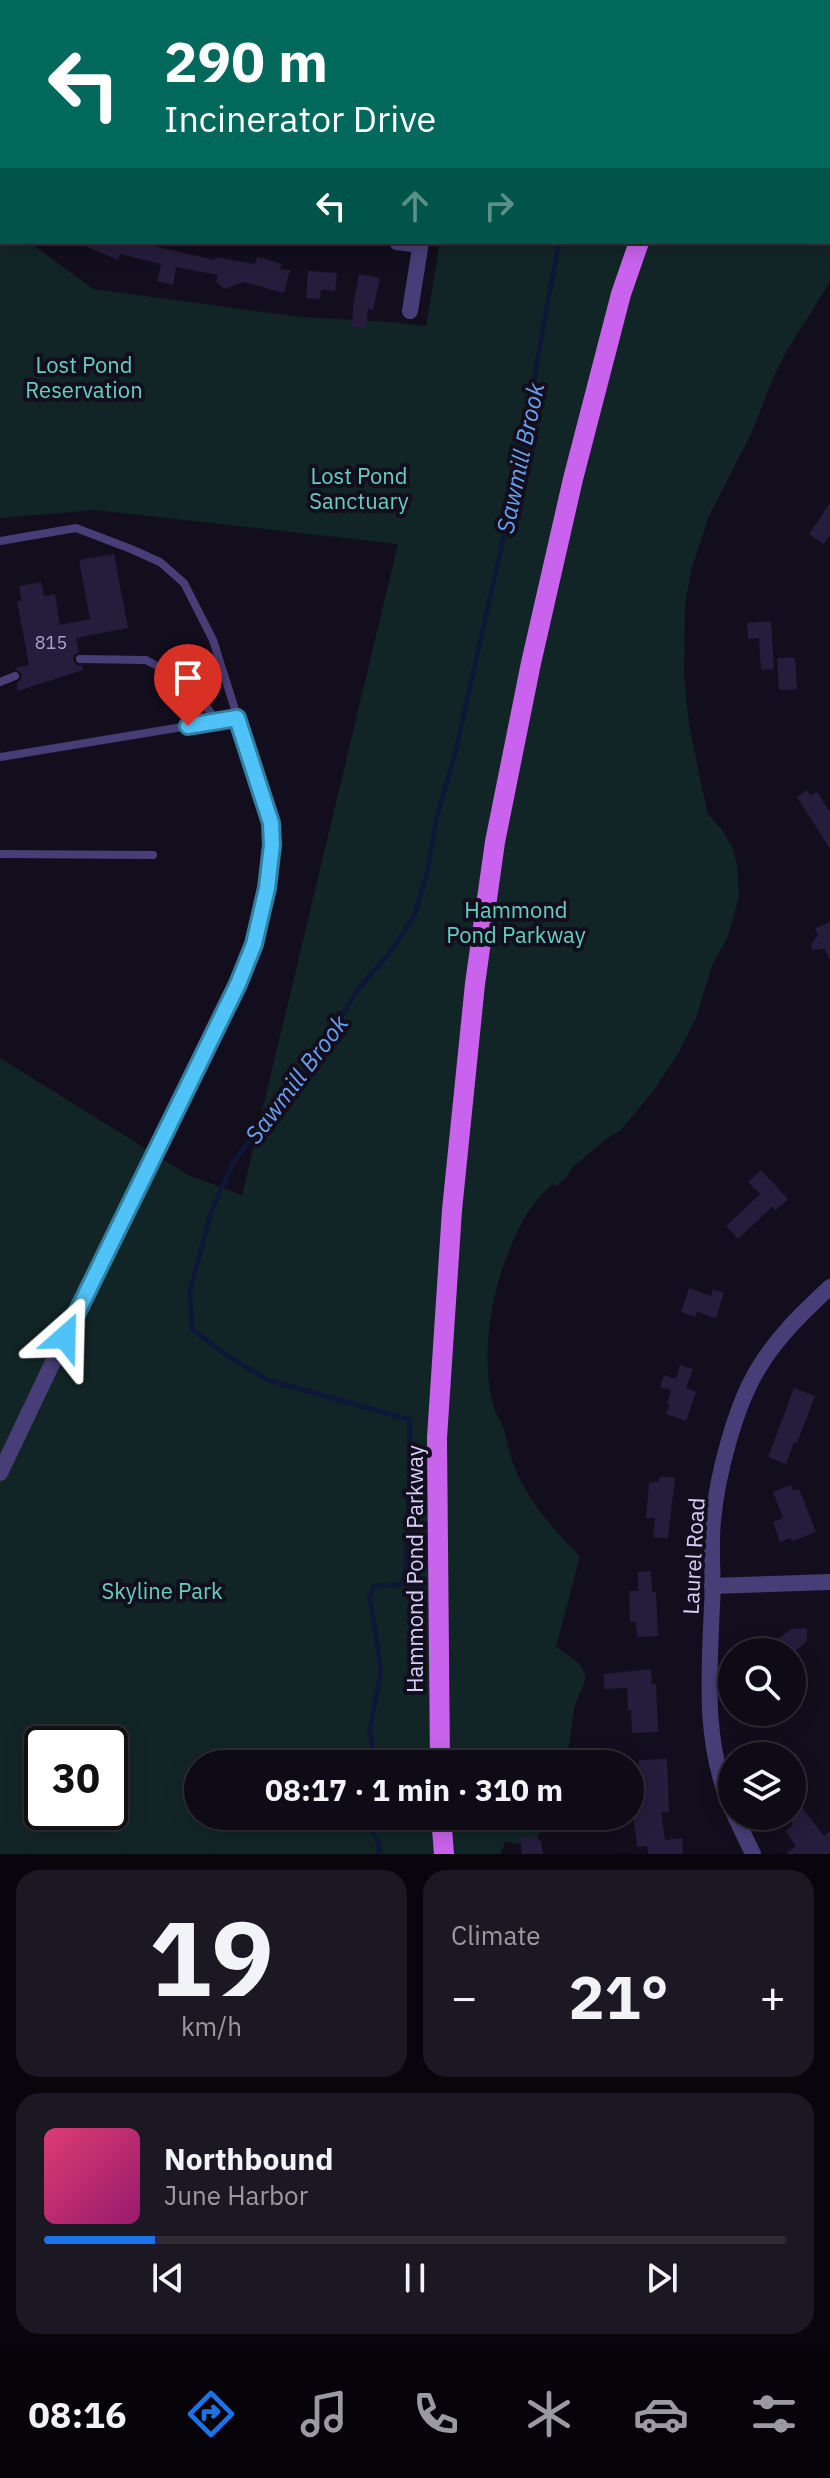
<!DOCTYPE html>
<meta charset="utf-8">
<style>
:root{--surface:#0e0a16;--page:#1c1823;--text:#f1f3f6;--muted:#9b9aa1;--line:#2e2b35;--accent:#1a73e8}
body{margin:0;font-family:"IBM Plex Sans",sans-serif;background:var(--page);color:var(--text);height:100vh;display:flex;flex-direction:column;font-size:30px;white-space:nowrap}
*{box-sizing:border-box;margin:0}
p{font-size:26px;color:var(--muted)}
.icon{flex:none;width:44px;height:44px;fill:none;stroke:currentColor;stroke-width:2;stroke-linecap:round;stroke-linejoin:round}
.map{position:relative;height:1854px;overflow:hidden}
.side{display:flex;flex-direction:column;gap:16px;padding:16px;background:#08060c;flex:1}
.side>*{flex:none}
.top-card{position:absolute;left:0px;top:0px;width:830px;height:244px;box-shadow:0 4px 20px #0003,0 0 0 2px var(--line);background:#00695c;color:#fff;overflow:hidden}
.buttons{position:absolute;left:718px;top:1638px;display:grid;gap:16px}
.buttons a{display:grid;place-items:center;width:88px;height:88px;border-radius:50%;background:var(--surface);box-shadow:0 4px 20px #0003,0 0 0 2px var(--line);font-size:40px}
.speed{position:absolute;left:24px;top:1726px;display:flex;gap:16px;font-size:40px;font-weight:700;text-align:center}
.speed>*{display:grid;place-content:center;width:104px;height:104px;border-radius:50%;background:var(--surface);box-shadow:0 4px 20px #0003,0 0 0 2px var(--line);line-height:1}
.speed .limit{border:4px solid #111;border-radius:12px;background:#fff;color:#111}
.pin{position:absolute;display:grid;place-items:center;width:68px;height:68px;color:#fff;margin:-82px -34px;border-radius:50% 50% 50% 0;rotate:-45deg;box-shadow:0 0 8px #0007}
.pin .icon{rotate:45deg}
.me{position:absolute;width:88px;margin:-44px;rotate:25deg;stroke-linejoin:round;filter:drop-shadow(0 0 6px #0008)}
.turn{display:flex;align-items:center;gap:28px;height:168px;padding:0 32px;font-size:36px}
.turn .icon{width:104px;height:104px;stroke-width:2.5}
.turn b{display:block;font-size:56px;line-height:68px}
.lanes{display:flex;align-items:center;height:76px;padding:0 32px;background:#0003;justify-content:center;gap:40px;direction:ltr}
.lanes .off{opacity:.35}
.big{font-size:60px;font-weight:700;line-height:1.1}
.side .widget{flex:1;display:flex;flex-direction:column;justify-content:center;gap:12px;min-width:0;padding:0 28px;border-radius:24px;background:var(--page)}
.side .dial{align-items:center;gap:0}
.dial b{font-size:104px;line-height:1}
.song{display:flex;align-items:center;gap:24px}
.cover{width:96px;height:96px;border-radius:12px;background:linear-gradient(135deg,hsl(340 70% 55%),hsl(320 70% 35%))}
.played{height:8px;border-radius:4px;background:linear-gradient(90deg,var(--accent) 15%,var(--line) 15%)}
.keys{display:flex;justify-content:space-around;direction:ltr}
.heat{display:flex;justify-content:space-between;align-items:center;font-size:44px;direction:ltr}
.side .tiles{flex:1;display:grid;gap:16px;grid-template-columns:1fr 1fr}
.widget:last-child{grid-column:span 2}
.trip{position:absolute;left:184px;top:1750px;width:460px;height:80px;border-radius:40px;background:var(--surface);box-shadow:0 4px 20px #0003,0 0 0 2px var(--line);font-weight:700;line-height:80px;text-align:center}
.dock{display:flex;height:128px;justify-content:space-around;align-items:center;background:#060409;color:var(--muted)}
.dock .icon{width:56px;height:56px}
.dock .selected{color:var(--accent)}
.dock b{font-size:36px;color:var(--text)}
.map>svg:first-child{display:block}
</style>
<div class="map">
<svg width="830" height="1854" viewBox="0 0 830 1854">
<rect width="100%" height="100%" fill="#120e1d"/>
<g fill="#122526" fill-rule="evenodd">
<polygon points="511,0 772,0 771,2 511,2"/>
<path d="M830,217V282L786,352L774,376L752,432L709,516L691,571L685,604L684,676L689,724L700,779L708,814L722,830L732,847L737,865L739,896L727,939L713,963L696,1018L679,1052L654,1090L620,1131L606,1139L571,1169L566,1178L557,1185H552C529,1203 518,1229 507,1256C489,1300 480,1365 495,1411C497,1416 501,1422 503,1427C507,1439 508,1451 513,1463C526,1499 553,1530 580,1556L556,1647C565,1653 580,1661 584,1672C588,1681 579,1693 576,1702C570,1722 572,1744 564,1764H198V1816H549C542,1837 527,1849 505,1841L501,1854H0V1058L188,1175L242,1195L398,544L95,510L0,518V221L2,222V242H29L93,289L301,317L391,322L426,326L440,242H828V218ZM42,1744H110V1812H42Z"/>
</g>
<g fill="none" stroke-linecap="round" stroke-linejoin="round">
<g stroke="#0e1836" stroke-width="5">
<polyline points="375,1764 370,1730 381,1670 370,1596 374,1586 401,1584 405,1575 410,1483 410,1420 268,1380 229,1357 192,1329 190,1291 211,1212 233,1163 271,1111 309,1067 359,988 392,950 415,914 427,873 437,816 454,758 483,629 504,536 512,485 532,413 536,367 559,242"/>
<path d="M368,1816C366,1826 373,1835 379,1843V1854"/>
</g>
</g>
<g fill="#261c3c">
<polygon points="82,242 135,242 215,260 215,257 255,264 257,257 282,264 280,269 290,270 284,293 244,282 225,289 216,282 218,275 176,267 173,285 157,281 161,264 120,254 118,260 87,247 87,245"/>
<polygon points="308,271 337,273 335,291 321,290 320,299 306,298"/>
<polygon points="359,274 380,278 373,310 368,309 366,328 352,327 353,306"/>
<polygon points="830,503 830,535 824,544 809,534"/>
<polygon points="114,554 128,628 76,638 79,652 74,655 73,660 76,665 82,666 83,670 18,691 17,683 21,680 22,674 14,668 29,665 17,601 22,601 19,586 41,582 44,596 55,594 60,625 90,619 79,560"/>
<polygon points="771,621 774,669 761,670 759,638 748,639 747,623"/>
<polygon points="795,657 797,689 779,690 777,658"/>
<polygon points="807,790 810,796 817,792 830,812 830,849 797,797"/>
<polygon points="830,922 830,961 825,949 812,950 811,944 818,935 815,928"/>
<polygon points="761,1170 788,1199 776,1210 772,1207 738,1239 726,1226 760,1194 748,1182"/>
<polygon points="689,1288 711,1296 713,1289 724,1293 716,1318 697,1312 695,1317 681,1312"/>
<polygon points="680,1365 693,1369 686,1388 696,1392 686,1421 666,1414 670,1405 667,1404 671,1390 660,1387 664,1375 676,1379"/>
<polygon points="794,1388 815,1396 797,1443 794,1442 786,1464 768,1457"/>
<polygon points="660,1476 675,1478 668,1538 653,1537 655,1518 646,1518 649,1483 659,1481"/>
<polygon points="791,1485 793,1491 799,1489 816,1532 792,1541 790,1538 780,1542 773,1522 783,1518 773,1492"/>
<polygon points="651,1571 652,1592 656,1592 658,1636 637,1637 636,1622 630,1622 629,1591 638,1591 638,1572"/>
<polygon points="807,1628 807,1641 793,1653 788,1647 782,1652 760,1652 791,1629"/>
<polygon points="651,1669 652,1684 656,1684 658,1732 632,1733 631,1710 628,1710 627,1688 604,1689 604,1674"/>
<polygon points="775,1743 780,1756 742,1756 741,1752"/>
<polygon points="796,1753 805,1786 792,1790 792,1754"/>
<polygon points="667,1759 669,1812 661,1812 665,1840 682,1838 683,1854 648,1854 647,1846 637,1847 633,1813 631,1813 630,1773 639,1773 639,1760"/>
<polygon points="792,1795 824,1836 830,1831 830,1854 786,1854 796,1846 785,1831 792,1826"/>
<polygon points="538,1836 539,1840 541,1840 543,1854 522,1854 520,1838"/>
</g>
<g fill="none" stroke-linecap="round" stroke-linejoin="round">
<g stroke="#473e77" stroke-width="8">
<polyline points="0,541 76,528 131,549 160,562 184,583 213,640 264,801"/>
<polyline points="80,659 146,660 191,684 217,722"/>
<polyline points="0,682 15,676"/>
<polyline points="0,757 237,718"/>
<polyline points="0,854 153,855"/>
</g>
<g stroke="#473e77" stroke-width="16">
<polyline points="307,0 312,2"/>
<polyline points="491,2 492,0"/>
<polyline points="0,90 2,94"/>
<polyline points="397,242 420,245"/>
<polyline points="410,311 421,242"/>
<polyline points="0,1473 104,1255 217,1030 254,944 267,888 272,845 271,823 264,801"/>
<polyline points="712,1586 830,1582"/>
<path d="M732,1810C703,1744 709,1676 712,1606C714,1578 710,1549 713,1521C717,1476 735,1407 758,1369C777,1337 803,1312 830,1287"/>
<polyline points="735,1816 753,1854"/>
</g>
<g stroke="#c963ed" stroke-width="20">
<polyline points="721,2 722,0"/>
<polyline points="440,1764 437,1438 452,1210 475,984 495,842 531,663 573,479 621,294 639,242"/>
<polyline points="441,1816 444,1854"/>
</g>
</g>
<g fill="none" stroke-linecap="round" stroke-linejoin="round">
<defs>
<polyline id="route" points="65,1337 238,984 254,944 267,888 272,845 271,823 237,718 188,726"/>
</defs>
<use href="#route" stroke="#337fa1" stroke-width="20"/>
<use href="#route" stroke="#4fc3f7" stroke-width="14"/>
</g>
<g text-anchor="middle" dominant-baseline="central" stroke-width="8" stroke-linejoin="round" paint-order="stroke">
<g font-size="18" fill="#aca3ca">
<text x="51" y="642">815</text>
</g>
<g font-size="22" fill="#65d0c1" stroke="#120e1d">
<text x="84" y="364">Lost Pond<tspan x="84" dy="25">Reservation</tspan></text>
<text x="359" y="475">Lost Pond<tspan x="359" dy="25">Sanctuary</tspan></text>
<text x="516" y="909">Hammond<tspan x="516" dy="25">Pond Parkway</tspan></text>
<text x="162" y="1590">Skyline Park</text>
</g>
<g font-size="22" fill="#d9d0f9" stroke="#120e1d">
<text transform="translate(693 1556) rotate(-87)">Laurel Road</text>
<text transform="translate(414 1569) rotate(-90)">Hammond Pond Parkway</text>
</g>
<g font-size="24" font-style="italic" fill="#69a1ee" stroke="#120e1d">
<text transform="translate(520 458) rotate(-78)">Sawmill Brook</text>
<text transform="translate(296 1079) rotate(-53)">Sawmill Brook</text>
</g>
</g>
</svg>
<div class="buttons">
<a><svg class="icon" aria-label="search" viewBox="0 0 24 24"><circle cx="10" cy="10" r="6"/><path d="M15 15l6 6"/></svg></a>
<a><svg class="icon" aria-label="layers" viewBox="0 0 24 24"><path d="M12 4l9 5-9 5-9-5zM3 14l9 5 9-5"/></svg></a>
</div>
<div class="speed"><div class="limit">30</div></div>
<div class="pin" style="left:188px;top:726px;background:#d93025"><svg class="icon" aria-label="arrive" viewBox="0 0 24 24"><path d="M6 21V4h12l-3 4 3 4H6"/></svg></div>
<svg class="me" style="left:65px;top:1337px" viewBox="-20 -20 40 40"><path d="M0-17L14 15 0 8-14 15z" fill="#4fc3f7" stroke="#fff" stroke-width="4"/></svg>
<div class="trip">08:17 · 1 min · 310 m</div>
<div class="top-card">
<div class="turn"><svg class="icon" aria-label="left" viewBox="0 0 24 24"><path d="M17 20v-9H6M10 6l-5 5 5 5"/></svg><div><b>290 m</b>Incinerator Drive</div></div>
<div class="lanes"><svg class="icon" aria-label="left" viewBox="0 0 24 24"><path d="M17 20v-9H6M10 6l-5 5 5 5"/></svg><svg class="icon off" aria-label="ahead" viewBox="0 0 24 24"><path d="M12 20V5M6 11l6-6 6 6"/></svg><svg class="icon off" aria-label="right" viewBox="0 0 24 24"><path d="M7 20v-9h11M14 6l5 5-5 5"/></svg></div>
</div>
</div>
<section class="side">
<div class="tiles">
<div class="widget dial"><b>19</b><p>km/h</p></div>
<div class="widget"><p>Climate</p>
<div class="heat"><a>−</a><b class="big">21°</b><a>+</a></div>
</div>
<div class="widget">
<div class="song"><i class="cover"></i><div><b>Northbound</b><p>June Harbor</p></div></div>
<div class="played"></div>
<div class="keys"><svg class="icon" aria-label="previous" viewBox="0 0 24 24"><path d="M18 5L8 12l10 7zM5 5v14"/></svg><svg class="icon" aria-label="pause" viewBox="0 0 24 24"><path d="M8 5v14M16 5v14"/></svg><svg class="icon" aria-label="next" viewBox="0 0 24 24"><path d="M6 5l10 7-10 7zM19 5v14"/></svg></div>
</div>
</div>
</section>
<nav class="dock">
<b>08:16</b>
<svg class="icon selected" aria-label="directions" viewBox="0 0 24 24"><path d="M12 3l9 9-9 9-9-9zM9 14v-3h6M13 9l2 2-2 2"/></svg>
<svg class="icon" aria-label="music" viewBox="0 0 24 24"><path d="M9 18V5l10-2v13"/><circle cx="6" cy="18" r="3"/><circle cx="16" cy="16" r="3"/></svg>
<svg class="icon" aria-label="phone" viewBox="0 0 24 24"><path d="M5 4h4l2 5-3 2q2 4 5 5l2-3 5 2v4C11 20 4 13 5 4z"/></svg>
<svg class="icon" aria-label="climate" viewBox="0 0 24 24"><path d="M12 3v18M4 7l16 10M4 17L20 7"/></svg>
<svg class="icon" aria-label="car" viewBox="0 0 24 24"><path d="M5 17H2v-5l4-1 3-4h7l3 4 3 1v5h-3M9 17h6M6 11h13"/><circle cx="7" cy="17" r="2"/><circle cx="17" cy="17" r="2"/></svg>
<svg class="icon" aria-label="filters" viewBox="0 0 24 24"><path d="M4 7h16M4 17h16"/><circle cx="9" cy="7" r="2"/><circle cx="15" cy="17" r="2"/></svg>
</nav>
